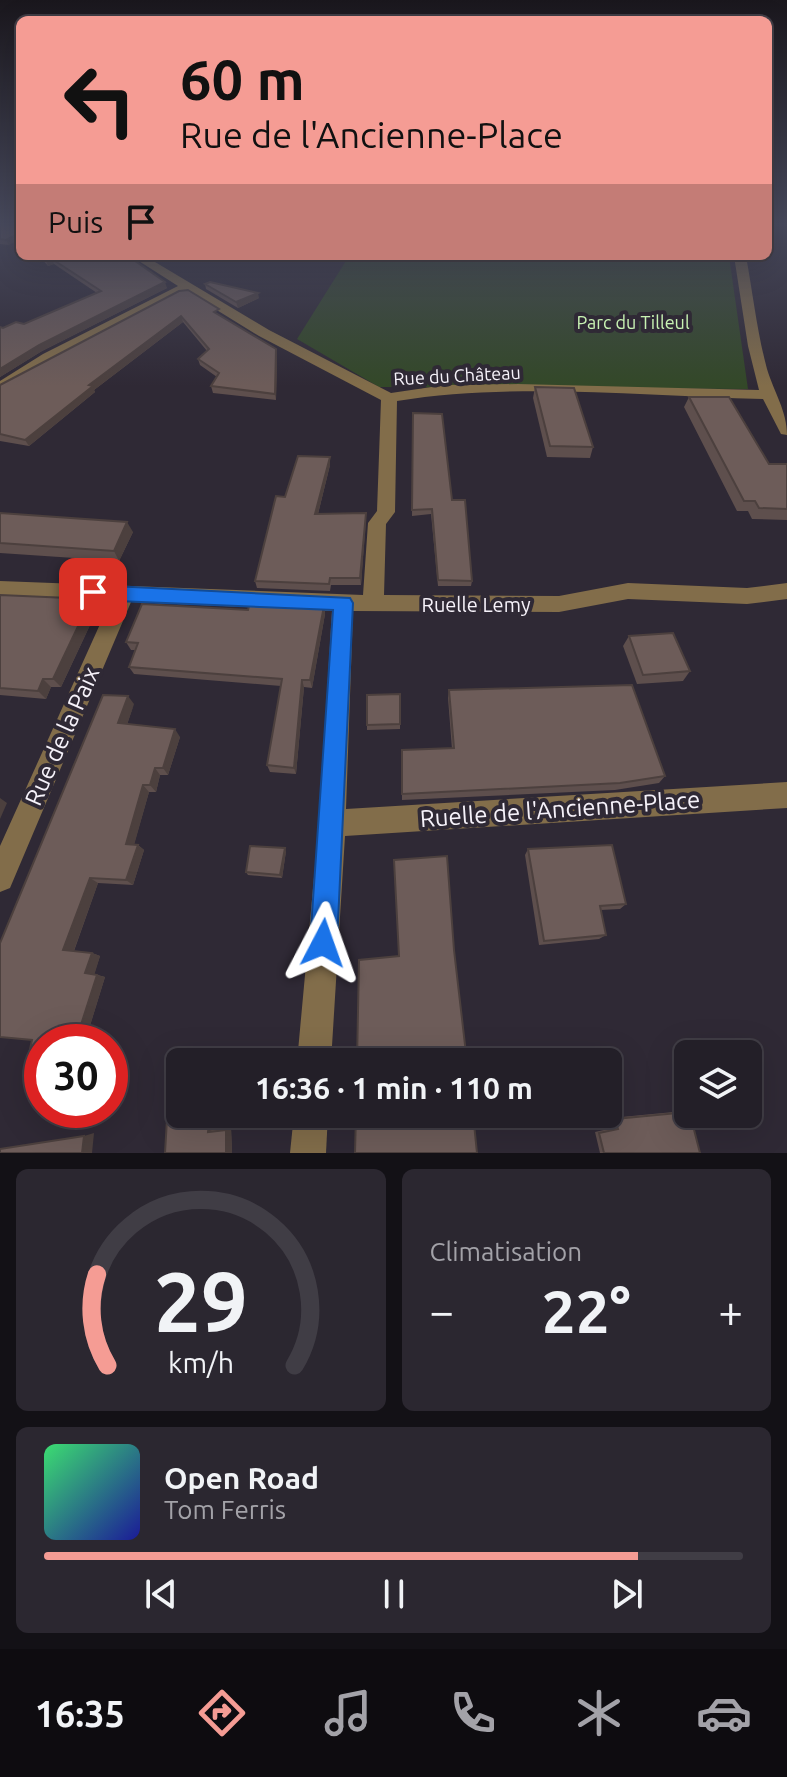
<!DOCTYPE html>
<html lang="fr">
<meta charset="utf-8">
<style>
:root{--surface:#231f28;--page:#2b2730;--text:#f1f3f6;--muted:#a3a2a8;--line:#403d45;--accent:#f59c94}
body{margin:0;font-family:Ubuntu,sans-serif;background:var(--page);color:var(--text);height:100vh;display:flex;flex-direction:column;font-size:30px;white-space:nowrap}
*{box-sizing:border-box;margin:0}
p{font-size:26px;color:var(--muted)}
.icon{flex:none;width:44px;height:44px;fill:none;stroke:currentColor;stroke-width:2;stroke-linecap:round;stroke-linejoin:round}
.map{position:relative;height:1153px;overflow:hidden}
.sheet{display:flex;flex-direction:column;gap:16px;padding:16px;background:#131116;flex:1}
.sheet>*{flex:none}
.top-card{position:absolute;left:16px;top:16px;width:756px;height:244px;border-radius:12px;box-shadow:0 8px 32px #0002,0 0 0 2px var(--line);background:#f59c94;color:#111;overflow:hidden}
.tools{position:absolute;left:674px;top:1040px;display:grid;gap:16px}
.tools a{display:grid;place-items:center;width:88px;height:88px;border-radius:12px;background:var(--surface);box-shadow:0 8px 32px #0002,0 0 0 2px var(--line);font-size:40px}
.speed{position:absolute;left:24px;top:1024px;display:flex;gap:16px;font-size:40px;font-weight:700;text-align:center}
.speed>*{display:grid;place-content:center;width:104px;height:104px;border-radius:50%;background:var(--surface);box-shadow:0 8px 32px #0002,0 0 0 2px var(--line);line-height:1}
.speed .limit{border:12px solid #d22;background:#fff;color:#111}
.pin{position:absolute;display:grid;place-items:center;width:68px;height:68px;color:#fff;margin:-34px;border-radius:16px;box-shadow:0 4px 12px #0006}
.me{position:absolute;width:88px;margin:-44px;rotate:4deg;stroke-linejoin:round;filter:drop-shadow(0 0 6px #0008)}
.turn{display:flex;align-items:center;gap:28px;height:168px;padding:0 32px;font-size:36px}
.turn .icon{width:104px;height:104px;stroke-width:2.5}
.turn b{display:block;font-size:56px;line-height:68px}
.then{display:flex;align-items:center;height:76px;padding:0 32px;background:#0003;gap:16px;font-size:30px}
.big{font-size:60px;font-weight:600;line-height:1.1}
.sheet .tile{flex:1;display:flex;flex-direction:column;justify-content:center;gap:12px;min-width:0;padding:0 28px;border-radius:12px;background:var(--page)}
.sheet .dial{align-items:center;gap:0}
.dial svg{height:208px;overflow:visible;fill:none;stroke:var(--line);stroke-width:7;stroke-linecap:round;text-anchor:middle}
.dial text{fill:var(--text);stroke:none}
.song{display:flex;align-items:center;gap:24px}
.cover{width:96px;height:96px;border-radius:12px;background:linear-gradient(135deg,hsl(140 70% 55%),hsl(240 70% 35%))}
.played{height:8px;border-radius:4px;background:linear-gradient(90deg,var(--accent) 85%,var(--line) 85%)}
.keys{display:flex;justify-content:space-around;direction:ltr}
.heat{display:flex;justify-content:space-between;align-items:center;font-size:44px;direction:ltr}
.sheet .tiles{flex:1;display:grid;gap:16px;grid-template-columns:1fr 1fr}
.tile:last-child{grid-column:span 2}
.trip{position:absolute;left:166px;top:1048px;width:456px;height:80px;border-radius:12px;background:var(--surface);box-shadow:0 8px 32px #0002,0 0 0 2px var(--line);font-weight:600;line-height:80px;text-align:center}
.tab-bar{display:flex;height:128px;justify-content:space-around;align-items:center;background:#0e0c10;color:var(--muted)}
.tab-bar .icon{width:56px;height:56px}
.tab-bar .current{color:var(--accent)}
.tab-bar b{font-size:36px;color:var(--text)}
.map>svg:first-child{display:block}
</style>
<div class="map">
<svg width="787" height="1153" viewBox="0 0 787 1153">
<rect width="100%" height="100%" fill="#2f2935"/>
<polygon fill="#334828" points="349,256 729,256 748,389 379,387 297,339"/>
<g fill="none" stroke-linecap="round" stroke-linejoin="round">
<g fill="#826d4a" fill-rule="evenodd">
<path d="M131,256H145L269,330L391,393L445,385L518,384L759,390L748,346L734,256H746C753,294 757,332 767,369C774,392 787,411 787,435L781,434L763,399C643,396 515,382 397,401L395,512L386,524L384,595L559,596L628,583L747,588L787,583V599L747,604L628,599L559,612L353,611L346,809L787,782V808L345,836L331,1062H297L319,823L332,611L131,602L10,888L0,892V846L110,602L0,597V581L363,595L368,523L377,511L381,400L259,336L186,291L53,360L0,391V381L43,354L178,286Z"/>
<polygon points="294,1114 328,1114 326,1153 290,1153"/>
</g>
</g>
<g fill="#5e4f4d">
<polygon points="0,225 9,245 0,244"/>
<polygon points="39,256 128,256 167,288 42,351 0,377 0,327 3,328 24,324 97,293 54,264 48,266"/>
<polygon points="205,284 259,298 238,308 206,289"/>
<polygon points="179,291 276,349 277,355 276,400 213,393 211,386 217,377 200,365 198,359 207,351 183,322 94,390 95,392 29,446 0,441 0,385"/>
<polygon points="535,387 593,447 590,458 547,457 533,398"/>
<polygon points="689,397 769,464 787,464 787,520 752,519 748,511 737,511 684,407"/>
<polygon points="413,419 452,500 472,581 471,586 438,586 431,514 412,516"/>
<polygon points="330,465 318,514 366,513 361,585 331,585 330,591 257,588 255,581 285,497"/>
<polygon points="0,513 133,532 119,561 0,553"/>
<polygon points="0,595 98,608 61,687 51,687 46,699 0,695"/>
<polygon points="324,606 325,614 312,688 304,687 296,774 270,772 267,765 281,686 134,674 129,667 135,650 131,650 126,642 248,610"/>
<polygon points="629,636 690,671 683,681 637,684 623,646"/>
<polygon points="449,690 665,776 659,783 615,790 402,800 402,750 452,749 448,698"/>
<polygon points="400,694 400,729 367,730 367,695"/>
<polygon points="134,704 127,724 180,737 168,775 160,775 156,792 149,792 134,844 138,845 144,850 133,885 98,883 74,951 92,953 100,956 94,974 105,977 88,1032 97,1033 94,1042 42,1042 32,1040 0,1037"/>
<polygon points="528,849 626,904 620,909 601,910 606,935 599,939 539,945 525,855"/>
<polygon points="286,851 282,878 248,875 246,872"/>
<polygon points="684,1111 688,1112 700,1153 600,1153 595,1132 613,1128 611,1118"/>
<polygon points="202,1114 216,1114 214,1129 231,1128 232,1153 167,1119"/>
</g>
<g fill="#4c403e">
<polygon points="19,232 20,239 9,245 6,240"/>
<polygon points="52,259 54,264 48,266 46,260"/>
<polygon points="165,282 167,288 42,351 0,377 0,369 39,345"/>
<polygon points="258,293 259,298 238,308 236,302"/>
<polygon points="181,316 183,322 94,390 95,392 29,446 25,440 89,385"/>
<polygon points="276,349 277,355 276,400 275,394"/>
<polygon points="330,457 330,465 316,522 315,514"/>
<polygon points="366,513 366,521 361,585 360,578"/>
<polygon points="127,522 133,532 119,561 114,551"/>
<polygon points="91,599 98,608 61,687 53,679"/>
<polygon points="324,606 325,614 312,688 310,680"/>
<polygon points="43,679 51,687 46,699 38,691"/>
<polygon points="302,680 304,687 296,774 294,768"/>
<polygon points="128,696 134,704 125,731 118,723"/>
<polygon points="175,729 180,737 168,775 163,768"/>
<polygon points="155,768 160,775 156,792 150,785"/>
<polygon points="143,785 149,792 133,849 126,844"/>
<polygon points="0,798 7,803 0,819"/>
<polygon points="138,845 144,850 133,885 126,880"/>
<polygon points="285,848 286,851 282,878 280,875"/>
<polygon points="90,878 98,883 73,953 63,950"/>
<polygon points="92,953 100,956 94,976 85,973"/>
<polygon points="97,975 105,977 88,1032 79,1031"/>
<polygon points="87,1032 97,1033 94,1042 84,1042"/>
<polygon points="210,1114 216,1114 214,1129 208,1132"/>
<polygon points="231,1128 232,1153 226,1153 226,1130"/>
<polygon points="94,1133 92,1153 82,1153 84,1136"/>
</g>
<g fill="#6d5c59" stroke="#4c403e" stroke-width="2">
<polygon points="0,225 20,225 20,233 6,240 0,239"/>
<polygon points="42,256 128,256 165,282 39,345 0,369 0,327 3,328 16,322 24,324 101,291 52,259 46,260"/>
<polygon points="210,282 258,293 236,302 205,284"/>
<polygon points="188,290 219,309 214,312 276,349 275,394 211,386 219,373 198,359 209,349 181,316 89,385 93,386 25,440 0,434 0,385 179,291"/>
<polygon points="535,387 574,388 593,447 550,446"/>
<polygon points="689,397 729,397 769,464 787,464 787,509 759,508 755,501 744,501"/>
<polygon points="413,413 442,414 452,500 465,500 472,581 438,580 432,509 412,510"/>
<polygon points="298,456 330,457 315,514 366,513 360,578 330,578 329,584 255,581 276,496 285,497"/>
<polygon points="0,513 127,522 114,551 0,543"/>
<polygon points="0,595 91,599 53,679 43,679 38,691 0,688"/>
<polygon points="250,602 324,606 310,680 302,680 294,768 267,765 282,679 129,667 138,643 126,642 142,604 248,610"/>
<polygon points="673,633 690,671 643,675 629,636"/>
<polygon points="632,685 665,776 620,783 402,794 402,750 454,748 449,690"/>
<polygon points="400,694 400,724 367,725 367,695"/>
<polygon points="103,695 128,696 118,723 175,729 163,768 155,768 150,785 143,785 126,844 138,845 126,880 90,878 63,950 92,953 85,973 97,975 79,1031 87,1032 84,1042 42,1042 42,1054 29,1054 32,1040 0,1037 0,943"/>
<polygon points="612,845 626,904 600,906 606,935 544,941 528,849"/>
<polygon points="250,846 285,848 280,875 246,872"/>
<polygon points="447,856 454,950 467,1062 357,1062 359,960 399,956 394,860"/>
<polygon points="688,1112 688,1114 690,1114 700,1153 604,1153 599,1133 618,1129 615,1119"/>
<polygon points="210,1114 208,1132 226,1130 226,1153 165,1153 167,1119"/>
<polygon points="356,1114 473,1114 477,1153 355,1153"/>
<polygon points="84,1136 82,1153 0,1153 0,1149"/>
</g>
<linearGradient id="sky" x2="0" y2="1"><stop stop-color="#1a171d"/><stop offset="0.58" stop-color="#47495c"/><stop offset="1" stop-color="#47495c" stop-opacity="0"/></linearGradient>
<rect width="787" height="386" fill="url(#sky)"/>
<polygon fill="#1a73e8" stroke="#114b97" stroke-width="2" points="93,585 350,598 353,603 337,943 333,952 323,956 314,952 310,943 333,610 93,600 84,592"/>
<g text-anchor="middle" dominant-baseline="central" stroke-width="8" stroke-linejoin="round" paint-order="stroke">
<g font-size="18" fill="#c8f3b3" stroke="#2f2935">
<text x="633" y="322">Parc du Tilleul</text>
</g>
<g font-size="18" fill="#f6f2fa" stroke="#2f2935">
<text transform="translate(457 375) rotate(-3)">Rue du Château</text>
</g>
<g font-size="20" fill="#f6f2fa" stroke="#2f2935">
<text x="476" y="604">Ruelle Lemy</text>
</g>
<g font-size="24" fill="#f6f2fa" stroke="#2f2935">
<text transform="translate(62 736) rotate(-66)">Rue de la Paix</text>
<text transform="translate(560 809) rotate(-4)">Ruelle de l'Ancienne-Place</text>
</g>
</g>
</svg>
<div class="tools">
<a><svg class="icon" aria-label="layers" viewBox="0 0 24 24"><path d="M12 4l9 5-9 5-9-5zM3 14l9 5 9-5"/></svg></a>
</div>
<div class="speed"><div class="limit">30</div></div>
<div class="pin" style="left:93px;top:592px;background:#d93025"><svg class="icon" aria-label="arrive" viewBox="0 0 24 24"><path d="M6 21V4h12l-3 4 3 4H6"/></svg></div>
<svg class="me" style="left:323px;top:943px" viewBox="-20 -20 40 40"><path d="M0-17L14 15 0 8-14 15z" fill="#1a73e8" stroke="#fff" stroke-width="4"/></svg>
<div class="trip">16:36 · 1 min · 110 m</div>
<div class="top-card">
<div class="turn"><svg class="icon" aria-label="left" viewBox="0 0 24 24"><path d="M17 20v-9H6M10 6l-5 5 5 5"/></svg><div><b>60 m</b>Rue de l'Ancienne-Place</div></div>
<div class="then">Puis<svg class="icon" aria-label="arrive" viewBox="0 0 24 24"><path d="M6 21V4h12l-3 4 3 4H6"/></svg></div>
</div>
</div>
<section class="sheet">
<div class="tiles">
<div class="tile dial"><svg viewBox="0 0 100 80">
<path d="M14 69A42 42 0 1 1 86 69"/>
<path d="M14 69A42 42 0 0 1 10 34" stroke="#f59c94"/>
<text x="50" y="56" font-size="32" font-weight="700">29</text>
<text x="50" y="72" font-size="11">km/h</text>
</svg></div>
<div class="tile"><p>Climatisation</p>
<div class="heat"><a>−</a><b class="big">22°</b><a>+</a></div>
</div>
<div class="tile">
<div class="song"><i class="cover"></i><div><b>Open Road</b><p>Tom Ferris</p></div></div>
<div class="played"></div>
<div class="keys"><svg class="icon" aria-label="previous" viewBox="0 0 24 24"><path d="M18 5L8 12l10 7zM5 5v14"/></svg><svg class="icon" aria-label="pause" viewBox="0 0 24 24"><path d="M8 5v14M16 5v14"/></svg><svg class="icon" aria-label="next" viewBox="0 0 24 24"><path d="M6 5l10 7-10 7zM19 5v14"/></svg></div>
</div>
</div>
</section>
<nav class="tab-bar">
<b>16:35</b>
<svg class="icon current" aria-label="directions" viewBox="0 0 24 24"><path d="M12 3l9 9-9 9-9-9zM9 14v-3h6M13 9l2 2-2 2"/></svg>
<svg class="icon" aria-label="music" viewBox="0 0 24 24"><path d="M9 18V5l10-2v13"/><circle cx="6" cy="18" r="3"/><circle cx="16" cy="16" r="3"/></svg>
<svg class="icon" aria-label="phone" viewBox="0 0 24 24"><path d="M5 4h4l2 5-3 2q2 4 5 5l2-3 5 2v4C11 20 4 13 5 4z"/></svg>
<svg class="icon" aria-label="climate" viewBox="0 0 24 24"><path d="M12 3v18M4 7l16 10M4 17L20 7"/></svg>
<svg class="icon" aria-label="car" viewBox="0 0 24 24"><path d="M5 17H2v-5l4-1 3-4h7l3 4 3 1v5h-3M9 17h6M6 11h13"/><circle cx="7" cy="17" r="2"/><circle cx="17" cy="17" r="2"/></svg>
</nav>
